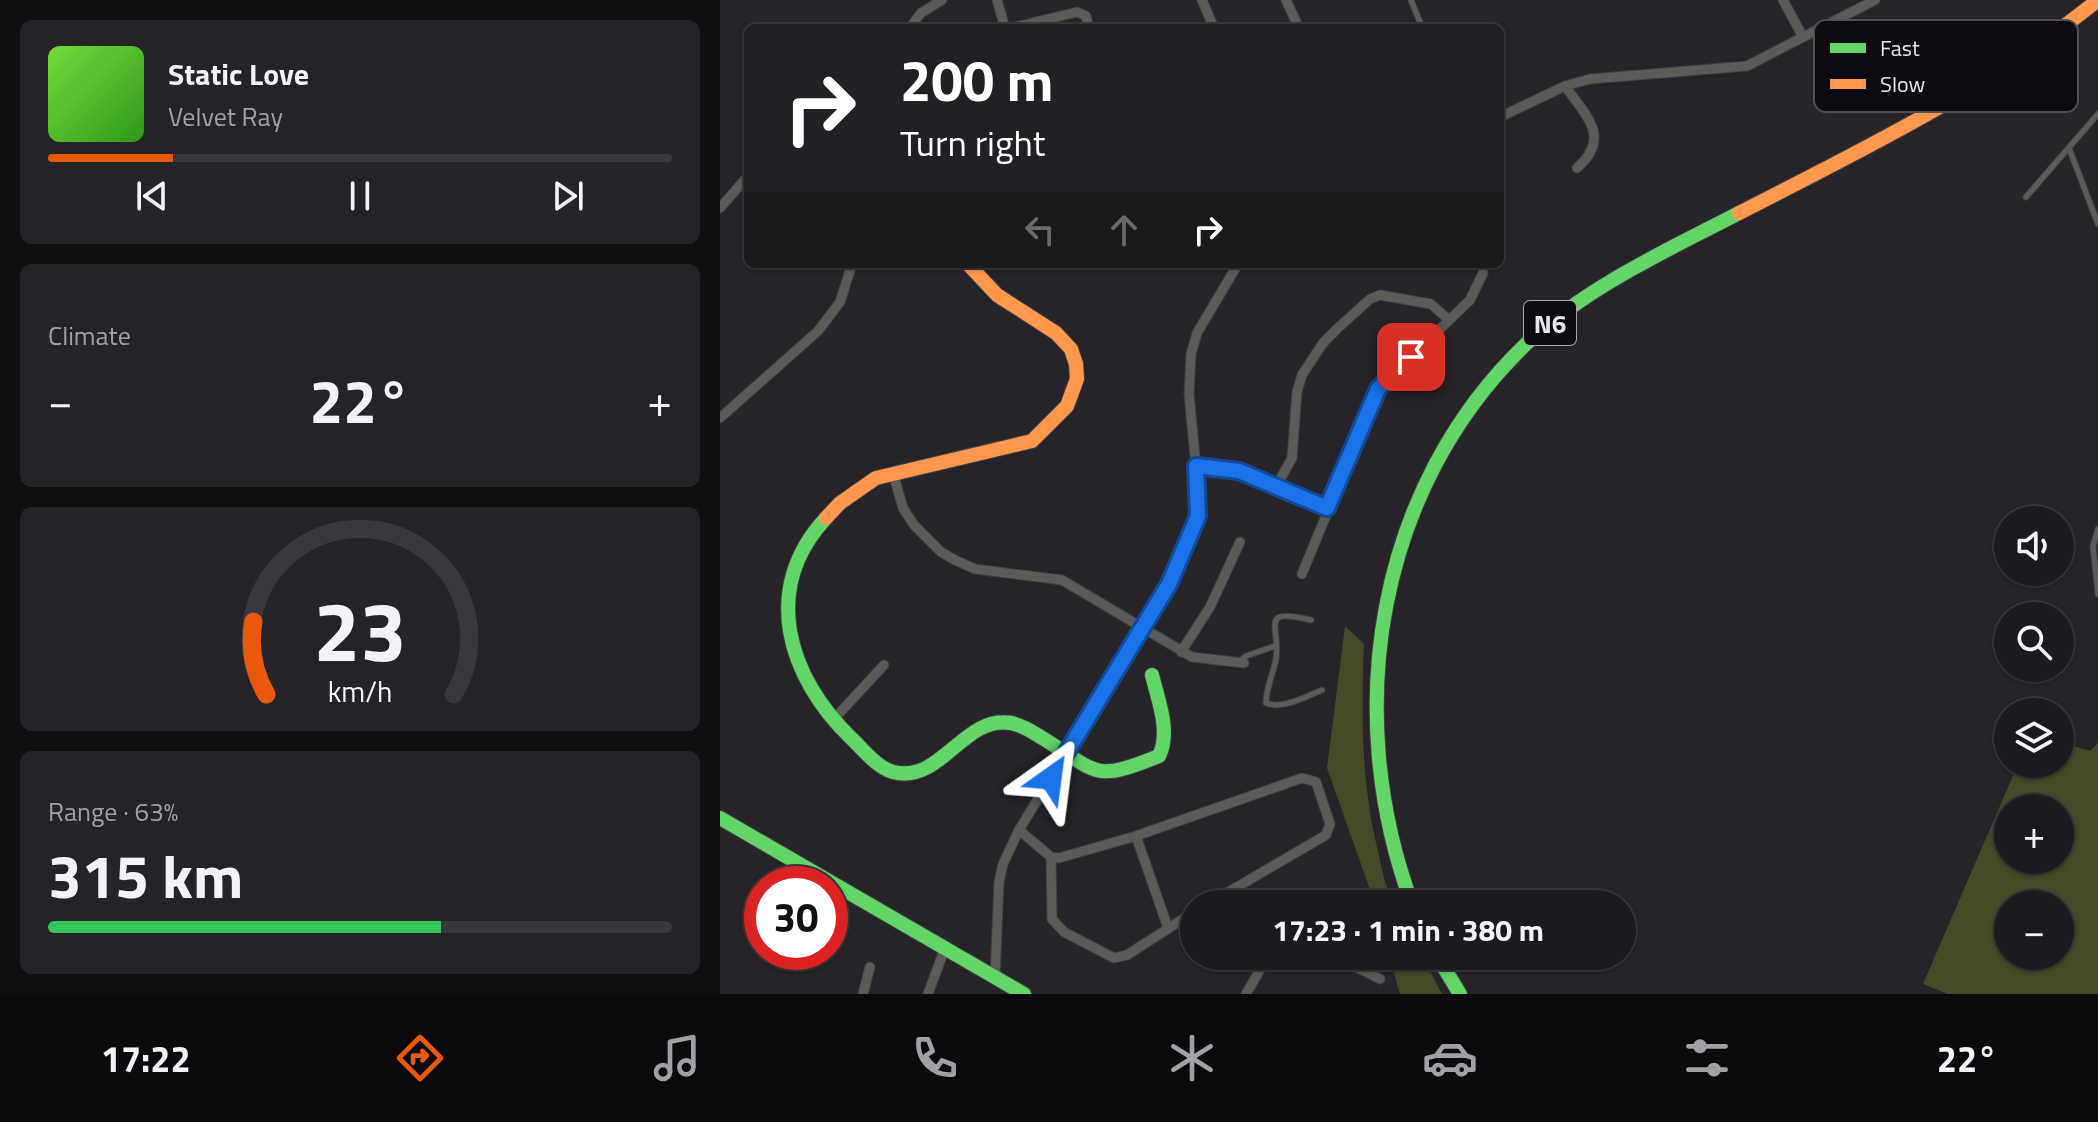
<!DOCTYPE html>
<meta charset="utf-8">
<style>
:root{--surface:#1c1a1f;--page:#252328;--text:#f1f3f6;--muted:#a0a1a4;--line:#3a383d;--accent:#ea580c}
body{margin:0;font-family:"Titillium Web",sans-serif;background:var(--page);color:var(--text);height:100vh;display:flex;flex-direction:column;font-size:30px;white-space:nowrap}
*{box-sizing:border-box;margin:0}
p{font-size:26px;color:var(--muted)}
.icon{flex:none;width:44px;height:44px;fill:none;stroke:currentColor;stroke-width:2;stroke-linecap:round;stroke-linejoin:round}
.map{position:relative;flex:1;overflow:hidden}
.drawer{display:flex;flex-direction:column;gap:20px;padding:20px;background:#0f0e11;width:720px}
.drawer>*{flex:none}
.top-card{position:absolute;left:24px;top:24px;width:760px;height:244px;border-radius:12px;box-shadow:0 2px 6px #0004,0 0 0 2px var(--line);background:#202124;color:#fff;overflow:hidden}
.buttons{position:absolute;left:1274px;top:506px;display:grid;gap:16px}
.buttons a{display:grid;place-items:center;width:80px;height:80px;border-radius:50%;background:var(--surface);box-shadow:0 2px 6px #0004,0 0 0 2px var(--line);font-size:40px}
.speed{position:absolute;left:24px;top:866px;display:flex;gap:16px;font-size:40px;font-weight:700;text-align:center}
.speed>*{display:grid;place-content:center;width:104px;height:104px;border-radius:50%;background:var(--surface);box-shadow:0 2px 6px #0004,0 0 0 2px var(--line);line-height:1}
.speed .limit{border:12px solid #d22;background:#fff;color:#111}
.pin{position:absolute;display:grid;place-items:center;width:68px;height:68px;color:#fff;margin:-34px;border-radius:16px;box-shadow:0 4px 12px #0006}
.me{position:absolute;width:88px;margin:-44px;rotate:31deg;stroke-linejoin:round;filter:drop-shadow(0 0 6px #0008)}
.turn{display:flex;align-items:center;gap:28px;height:168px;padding:0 24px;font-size:36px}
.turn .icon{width:104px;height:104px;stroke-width:2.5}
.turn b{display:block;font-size:56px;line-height:68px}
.lanes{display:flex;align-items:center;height:76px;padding:0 24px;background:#0003;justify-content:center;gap:40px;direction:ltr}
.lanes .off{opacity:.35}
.big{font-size:60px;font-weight:700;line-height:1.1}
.drawer .widget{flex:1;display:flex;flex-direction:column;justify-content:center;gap:12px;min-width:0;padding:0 28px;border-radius:12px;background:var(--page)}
.drawer .dial{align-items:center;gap:0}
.dial svg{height:208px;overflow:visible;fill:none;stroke:var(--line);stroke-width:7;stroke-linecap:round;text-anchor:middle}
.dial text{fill:var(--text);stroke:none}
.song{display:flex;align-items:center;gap:24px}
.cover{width:96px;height:96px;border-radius:12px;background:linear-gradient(135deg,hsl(100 70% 55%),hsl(110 70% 35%))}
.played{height:8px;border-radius:4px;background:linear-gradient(90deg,var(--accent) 20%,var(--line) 20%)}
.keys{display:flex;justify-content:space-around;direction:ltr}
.heat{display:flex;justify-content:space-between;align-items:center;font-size:44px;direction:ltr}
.charge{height:12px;border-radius:6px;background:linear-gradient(90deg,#34c759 63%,var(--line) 0)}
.trip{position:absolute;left:460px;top:890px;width:456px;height:80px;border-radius:40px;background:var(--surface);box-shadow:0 2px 6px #0004,0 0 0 2px var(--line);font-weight:700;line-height:80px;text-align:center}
.menu{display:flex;height:128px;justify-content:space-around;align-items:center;background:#0b0a0c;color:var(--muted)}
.menu .icon{width:56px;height:56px}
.menu .selected{color:var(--accent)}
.menu b{font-size:36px;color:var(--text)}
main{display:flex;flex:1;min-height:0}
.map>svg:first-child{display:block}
</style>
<main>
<section class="drawer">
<div class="widget">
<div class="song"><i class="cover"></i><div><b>Static Love</b><p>Velvet Ray</p></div></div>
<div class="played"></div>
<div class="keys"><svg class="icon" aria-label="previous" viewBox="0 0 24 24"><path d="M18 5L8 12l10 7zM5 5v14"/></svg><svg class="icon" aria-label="pause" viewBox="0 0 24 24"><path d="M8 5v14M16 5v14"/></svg><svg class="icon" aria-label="next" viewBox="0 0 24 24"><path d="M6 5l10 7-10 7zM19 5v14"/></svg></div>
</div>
<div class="widget"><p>Climate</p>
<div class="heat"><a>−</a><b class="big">22°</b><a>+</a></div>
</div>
<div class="widget dial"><svg viewBox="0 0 100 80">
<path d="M14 69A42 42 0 1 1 86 69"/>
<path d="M14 69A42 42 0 0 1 9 41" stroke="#ea580c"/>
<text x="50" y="56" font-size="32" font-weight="700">23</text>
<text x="50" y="72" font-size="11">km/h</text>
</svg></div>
<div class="widget"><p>Range · 63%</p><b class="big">315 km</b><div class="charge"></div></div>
</section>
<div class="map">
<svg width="1378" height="994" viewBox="0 0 1378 994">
<rect width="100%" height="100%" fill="#262329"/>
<g fill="#464a26" fill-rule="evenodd">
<path d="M625,626L644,644C641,714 641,783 658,851C662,870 665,887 674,904H655L607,768Z"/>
<path d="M1340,742L1370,751L1378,743V994H1228L1203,984L1298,764H1340ZM1288,808H1340V860H1288ZM1288,904H1340V956H1288Z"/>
<polygon points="669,956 702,956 722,994 680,994"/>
</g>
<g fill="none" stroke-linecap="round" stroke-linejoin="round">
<defs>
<g id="lane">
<polyline points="691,0 702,27"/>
<polyline points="1349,148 1378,224"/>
<polyline points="1306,197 1378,114"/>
<polyline points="1378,529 1373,546 1378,594"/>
<path d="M591,620C537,607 561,627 556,659C553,674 546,688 546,703C562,710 587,696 602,690"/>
<polyline points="519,662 526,656 555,646"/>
</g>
<g id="street">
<polyline points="277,0 285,28"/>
<polyline points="482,0 494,28"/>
<polyline points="566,0 579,28"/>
<polyline points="1063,0 1083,37"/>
<polyline points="190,28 201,13 222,0"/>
<polyline points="291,28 357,12 366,16 369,28"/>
<path d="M845,86C866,116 892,137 857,168"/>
<polyline points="780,117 845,86 870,79 1027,66 1155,0"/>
<polyline points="0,208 28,176"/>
<polyline points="0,418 98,331 120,302 132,264"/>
<polyline points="476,466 519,471 607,508"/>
<polyline points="173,473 183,508 194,525 221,552 235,560 255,569 342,580 472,657 524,663"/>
<polyline points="557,485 572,458 577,392 582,375 603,343 618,328 650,299 660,295 711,304 729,320"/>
<polyline points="582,574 658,389 750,300 763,273"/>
<polyline points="461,652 490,607 520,542"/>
<polyline points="113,720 164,665"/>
<polyline points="299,830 331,857 339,858 416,836 582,778 596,782 610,824 606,835 488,904"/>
<polyline points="416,836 448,928"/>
<polyline points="331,857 332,919 344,932 394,958 407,955 474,912"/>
<polyline points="615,956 660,979"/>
<polyline points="275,977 279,882 283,864 299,830 449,584 474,530 479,498 469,394 471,354 477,333 518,264"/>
<polyline points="143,994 150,967"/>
<polyline points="208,994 225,948"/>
<polyline points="526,994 548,956"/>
</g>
<g id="fast">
<path d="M106,518C40,589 68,677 131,738C143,749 156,767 173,772C222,784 243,715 291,723C303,725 314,733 324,739C380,774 374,782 439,756C451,732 438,700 432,675"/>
<polyline points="0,818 304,994"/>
<path d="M692,904C621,712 656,487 807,343C868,286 946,251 1019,213"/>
<polyline points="717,956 740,994"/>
</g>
<g id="slow">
<path d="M1019,213C1144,149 1268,89 1378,0"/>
<polyline points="106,518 120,503 156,478 312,441 347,406 357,379 356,364 351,349 336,333 277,295 248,264"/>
</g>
</defs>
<use href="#lane" stroke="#413f43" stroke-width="7"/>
<use href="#street" stroke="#413f43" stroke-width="11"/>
<use href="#fast" stroke="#413f43" stroke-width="16"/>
<use href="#slow" stroke="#413f43" stroke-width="16"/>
<use href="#lane" stroke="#5c5b5a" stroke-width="5"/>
<use href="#street" stroke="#5c5b5a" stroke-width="9"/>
<use href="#fast" stroke="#63d668" stroke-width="14"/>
<use href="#slow" stroke="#ff974d" stroke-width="14"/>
</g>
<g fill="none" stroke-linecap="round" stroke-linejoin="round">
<defs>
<polyline id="route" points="331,778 449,584 478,516 476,466 519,471 607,508 658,389 691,357"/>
</defs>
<use href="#route" stroke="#114b97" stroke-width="20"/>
<use href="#route" stroke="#1a73e8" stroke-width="14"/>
</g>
<g text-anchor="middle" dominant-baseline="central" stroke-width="6" stroke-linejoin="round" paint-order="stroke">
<rect fill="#0e0c10" stroke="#a7a4aa" stroke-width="2" x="804" y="301" width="52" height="44" rx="6"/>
<g font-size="26" font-weight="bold" fill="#e9e5ec">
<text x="830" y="323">N6</text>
</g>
</g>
<rect x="1094" y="20" width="264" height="92" rx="12" fill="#0e0c10" stroke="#504d52" stroke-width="2"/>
<rect x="1110" y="43" width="36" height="10" fill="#63d668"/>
<rect x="1110" y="79" width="36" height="10" fill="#ff974d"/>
<g font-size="22" fill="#e9e5ec">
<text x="1160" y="56">Fast</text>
<text x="1160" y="92">Slow</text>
</g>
</svg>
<div class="buttons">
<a><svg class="icon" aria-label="sound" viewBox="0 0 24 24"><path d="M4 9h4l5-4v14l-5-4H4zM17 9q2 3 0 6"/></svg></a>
<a><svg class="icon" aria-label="search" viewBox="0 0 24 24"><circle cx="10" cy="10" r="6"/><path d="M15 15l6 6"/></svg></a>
<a><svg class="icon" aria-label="layers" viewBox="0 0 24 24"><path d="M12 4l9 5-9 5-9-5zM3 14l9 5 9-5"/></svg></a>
<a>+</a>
<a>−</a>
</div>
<div class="speed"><div class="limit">30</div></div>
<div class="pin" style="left:691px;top:357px;background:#d93025"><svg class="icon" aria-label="arrive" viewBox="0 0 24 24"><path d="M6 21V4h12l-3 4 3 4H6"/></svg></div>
<svg class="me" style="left:331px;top:778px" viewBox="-20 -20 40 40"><path d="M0-17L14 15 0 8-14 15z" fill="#1a73e8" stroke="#fff" stroke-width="4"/></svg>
<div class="trip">17:23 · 1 min · 380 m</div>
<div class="top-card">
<div class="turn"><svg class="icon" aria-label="right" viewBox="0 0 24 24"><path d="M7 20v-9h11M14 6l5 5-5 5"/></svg><div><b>200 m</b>Turn right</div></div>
<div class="lanes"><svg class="icon off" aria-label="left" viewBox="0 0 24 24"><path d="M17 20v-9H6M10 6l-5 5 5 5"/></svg><svg class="icon off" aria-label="ahead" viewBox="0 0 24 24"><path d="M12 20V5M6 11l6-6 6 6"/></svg><svg class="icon" aria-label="right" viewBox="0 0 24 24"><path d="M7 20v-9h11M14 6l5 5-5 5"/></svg></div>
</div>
</div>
</main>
<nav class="menu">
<b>17:22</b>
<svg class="icon selected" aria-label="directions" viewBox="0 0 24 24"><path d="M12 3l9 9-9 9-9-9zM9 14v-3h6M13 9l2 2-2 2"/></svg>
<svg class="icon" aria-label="music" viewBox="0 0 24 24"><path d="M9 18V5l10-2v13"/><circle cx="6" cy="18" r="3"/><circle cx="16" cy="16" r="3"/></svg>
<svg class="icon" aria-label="phone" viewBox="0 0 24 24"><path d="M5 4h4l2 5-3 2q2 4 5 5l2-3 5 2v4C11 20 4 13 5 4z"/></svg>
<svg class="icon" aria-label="climate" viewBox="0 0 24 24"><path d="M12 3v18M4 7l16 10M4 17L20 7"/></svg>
<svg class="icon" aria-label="car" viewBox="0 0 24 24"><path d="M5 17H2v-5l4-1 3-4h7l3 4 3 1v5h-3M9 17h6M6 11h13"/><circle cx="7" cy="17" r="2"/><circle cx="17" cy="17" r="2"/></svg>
<svg class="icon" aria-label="filters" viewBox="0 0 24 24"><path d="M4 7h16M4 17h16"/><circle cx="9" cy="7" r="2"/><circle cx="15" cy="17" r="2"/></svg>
<b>22°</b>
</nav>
